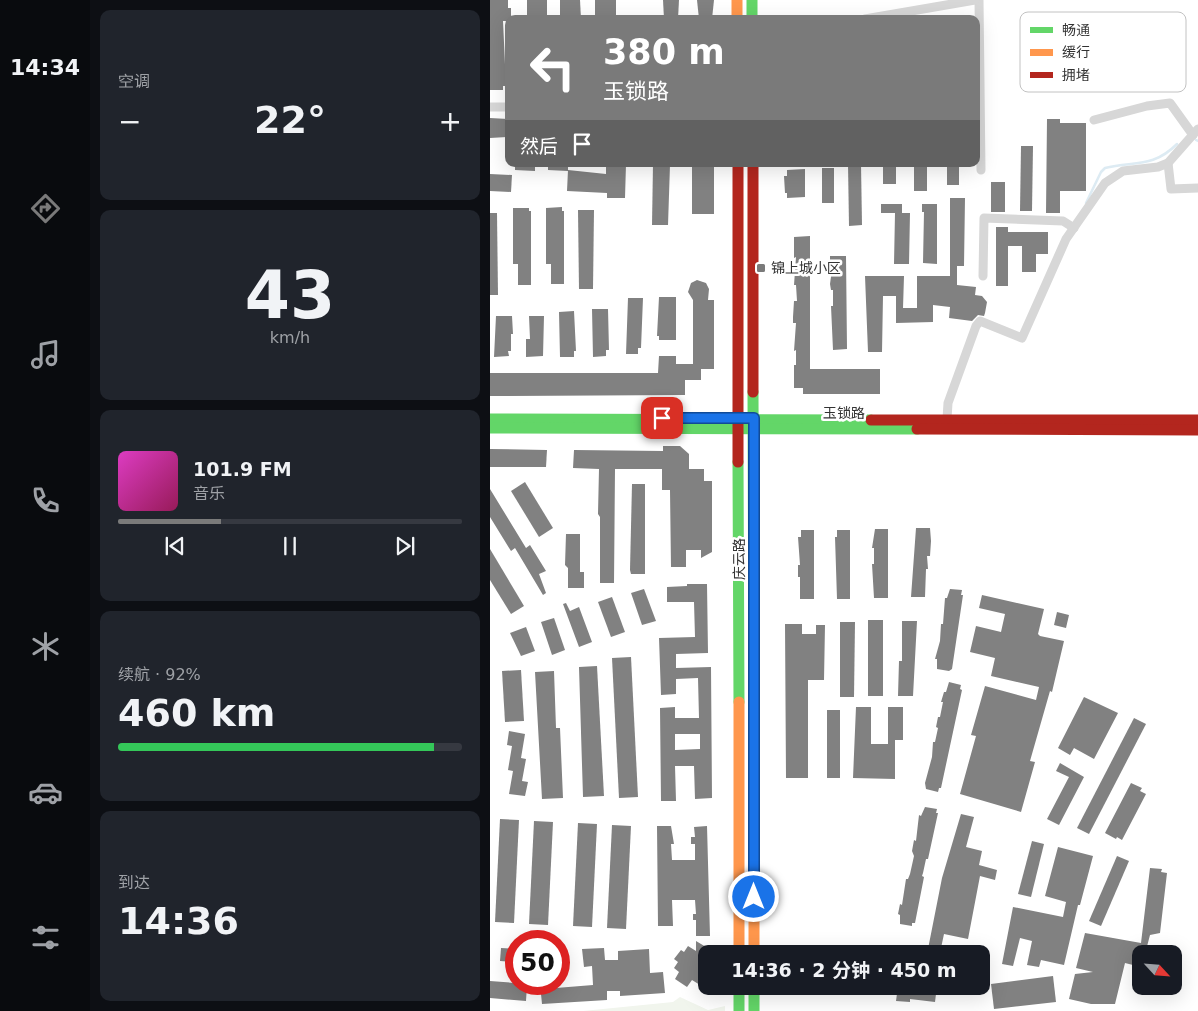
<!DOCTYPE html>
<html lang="zh">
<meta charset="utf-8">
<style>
:root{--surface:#171b24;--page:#20242c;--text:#f1f3f6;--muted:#9ea1a6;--line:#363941;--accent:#7a7a7a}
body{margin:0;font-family:"DejaVu Sans","Noto Sans SC",sans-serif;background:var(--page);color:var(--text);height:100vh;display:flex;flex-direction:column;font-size:19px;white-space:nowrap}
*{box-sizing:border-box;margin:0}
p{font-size:16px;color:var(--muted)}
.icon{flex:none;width:28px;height:28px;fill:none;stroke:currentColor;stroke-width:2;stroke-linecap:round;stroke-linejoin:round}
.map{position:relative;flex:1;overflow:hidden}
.side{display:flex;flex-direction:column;gap:10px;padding:10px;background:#0d0f14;width:400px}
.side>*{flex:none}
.top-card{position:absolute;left:15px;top:15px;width:475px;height:152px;border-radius:10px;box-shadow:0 5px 20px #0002;background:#7a7a7a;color:#fff;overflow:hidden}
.needle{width:32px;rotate:116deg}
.fabs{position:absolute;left:642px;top:945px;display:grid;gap:10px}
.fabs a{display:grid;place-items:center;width:50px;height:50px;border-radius:10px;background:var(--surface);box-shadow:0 5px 20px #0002;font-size:25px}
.speed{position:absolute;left:15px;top:930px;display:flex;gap:10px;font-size:25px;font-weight:700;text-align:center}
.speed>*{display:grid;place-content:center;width:65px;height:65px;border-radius:50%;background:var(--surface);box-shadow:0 5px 20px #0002;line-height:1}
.speed .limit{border:8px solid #d22;background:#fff;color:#111}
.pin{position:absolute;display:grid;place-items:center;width:42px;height:42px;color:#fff;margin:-21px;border-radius:10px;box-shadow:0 2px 8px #0006}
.me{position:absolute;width:55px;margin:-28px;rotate:0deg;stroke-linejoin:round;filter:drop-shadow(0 0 4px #0008)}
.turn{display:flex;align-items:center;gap:18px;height:105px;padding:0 15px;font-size:22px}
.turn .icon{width:65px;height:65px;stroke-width:2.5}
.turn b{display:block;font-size:35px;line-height:42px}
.then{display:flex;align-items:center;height:48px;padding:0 15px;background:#0003;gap:10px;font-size:19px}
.big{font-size:38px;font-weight:700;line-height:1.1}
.side .widget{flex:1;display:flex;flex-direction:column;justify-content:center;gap:8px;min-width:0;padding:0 18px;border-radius:10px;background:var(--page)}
.side .dial{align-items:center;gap:0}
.dial b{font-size:65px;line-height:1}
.song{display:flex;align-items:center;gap:15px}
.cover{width:60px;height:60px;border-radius:8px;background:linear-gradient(135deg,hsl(310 70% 55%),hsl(330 70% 35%))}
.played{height:5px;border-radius:2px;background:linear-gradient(90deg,var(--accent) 30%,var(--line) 30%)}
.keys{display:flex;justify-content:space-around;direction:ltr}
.heat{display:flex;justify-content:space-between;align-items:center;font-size:28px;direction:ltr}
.charge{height:8px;border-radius:4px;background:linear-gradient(90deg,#34c759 92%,var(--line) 0)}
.trip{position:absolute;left:208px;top:945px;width:292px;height:50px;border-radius:10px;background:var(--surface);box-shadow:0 5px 20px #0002;font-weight:700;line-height:50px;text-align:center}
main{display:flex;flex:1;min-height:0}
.menu{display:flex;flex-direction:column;width:90px;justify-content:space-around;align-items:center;background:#090b0e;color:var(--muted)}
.menu .icon{width:35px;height:35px}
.menu .selected{color:var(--accent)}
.menu b{font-size:22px;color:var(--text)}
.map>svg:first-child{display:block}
</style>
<main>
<nav class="menu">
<b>14:34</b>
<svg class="icon selected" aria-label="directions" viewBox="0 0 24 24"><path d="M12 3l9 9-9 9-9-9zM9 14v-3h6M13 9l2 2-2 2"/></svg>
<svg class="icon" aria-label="music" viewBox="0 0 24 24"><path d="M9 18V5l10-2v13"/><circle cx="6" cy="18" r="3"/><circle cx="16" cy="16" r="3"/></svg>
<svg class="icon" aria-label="phone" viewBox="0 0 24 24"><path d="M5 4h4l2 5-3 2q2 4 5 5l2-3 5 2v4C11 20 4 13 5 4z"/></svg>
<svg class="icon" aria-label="climate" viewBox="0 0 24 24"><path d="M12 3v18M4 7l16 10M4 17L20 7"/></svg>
<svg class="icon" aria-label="car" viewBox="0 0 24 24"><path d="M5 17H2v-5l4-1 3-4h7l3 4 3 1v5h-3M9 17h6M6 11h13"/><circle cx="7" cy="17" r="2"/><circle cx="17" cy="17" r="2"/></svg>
<svg class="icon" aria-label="filters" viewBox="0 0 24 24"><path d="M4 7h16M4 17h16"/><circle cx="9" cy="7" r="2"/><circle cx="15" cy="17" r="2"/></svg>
</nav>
<section class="side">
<div class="widget"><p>空调</p>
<div class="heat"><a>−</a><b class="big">22°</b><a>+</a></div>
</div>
<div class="widget dial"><b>43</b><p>km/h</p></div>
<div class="widget">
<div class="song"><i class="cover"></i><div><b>101.9 FM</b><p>音乐</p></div></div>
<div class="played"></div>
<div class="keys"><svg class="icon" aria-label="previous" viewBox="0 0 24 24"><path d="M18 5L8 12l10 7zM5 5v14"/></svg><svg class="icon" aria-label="pause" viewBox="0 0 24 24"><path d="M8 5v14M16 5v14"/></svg><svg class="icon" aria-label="next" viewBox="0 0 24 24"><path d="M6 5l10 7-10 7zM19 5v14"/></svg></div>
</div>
<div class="widget"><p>续航 · 92%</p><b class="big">460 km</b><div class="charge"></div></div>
<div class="widget"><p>到达</p><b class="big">14:36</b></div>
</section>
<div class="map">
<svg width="708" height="1011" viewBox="0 0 708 1011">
<rect width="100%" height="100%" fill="#fff"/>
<polygon fill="#f1f5ed" points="190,997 218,1010 235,1006 235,1011 93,1011 183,1002"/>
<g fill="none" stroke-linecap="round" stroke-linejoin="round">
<g stroke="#ddebf3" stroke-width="2.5">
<polyline points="706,140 708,141"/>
<path d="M596,203L611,172L615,168C645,161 663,168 687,144"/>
</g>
</g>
<g fill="#818181" fill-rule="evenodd">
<polygon points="0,0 18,0 18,8 21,8 21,18 18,18 18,21 13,21 16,86 13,86 13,90 0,90"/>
<rect x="37" y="0" width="20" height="19"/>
<polygon points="70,0 90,0 91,19 70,19"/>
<rect x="105" y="0" width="21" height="19"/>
<polygon points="173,0 189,0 188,19 174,19"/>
<polygon points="207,0 224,0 222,19 209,19"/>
<polygon points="0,118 18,119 17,137 0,138"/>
<polygon points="557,119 570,119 570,123 596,123 596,191 570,191 570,213 556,213"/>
<polygon points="531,146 543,146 542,211 530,211"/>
<polygon points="25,164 45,164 45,171 25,170"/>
<polygon points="58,164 78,164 78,171 58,170"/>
<polygon points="116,164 136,164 135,198 117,198 117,193 77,191 78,170 116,174"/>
<polygon points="163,164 180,165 178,225 162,225"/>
<rect x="202" y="164" width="22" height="50"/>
<polygon points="358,164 371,164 372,225 359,226"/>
<rect x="393" y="164" width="13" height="20"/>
<rect x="424" y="164" width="13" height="27"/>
<rect x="457" y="164" width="12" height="21"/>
<rect x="332" y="168" width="12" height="35"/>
<polygon points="315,169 315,197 297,198 297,193 295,193 294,176 297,176 297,170"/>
<polygon points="0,174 22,175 21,192 0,191"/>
<rect x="501" y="182" width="14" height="30"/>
<polygon points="460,198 475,198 474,266 467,266 467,285 486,287 485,295 492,296 497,302 495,313 494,316 488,315 482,321 459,318 460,307 443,305 443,322 406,323 406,296 393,296 392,352 378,352 375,276 414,276 413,308 427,308 427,276 460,276"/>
<polygon points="391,204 412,204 412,213 420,213 419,264 404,264 405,213 391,213"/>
<polygon points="432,204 447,204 447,264 433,263 434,212 432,212"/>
<polygon points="72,207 72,211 74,211 74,284 61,284 61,264 56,264 56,208"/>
<polygon points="23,208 39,208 39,211 41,211 41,285 28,285 28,264 23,264"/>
<polygon points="88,210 104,210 103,289 89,289"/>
<polygon points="0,213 7,213 8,295 0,295"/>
<polygon points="506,227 518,227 518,232 558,232 558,254 546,254 546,272 532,272 532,246 518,246 518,286 506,286"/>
<polygon points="320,236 320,369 390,369 390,394 313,394 313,388 304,388 304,365 306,365 306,350 304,351 306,323 303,323 303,317 304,301 307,301 306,285 304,285 306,257 304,258 304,237"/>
<polygon points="340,256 356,256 357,349 343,350 341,306 343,306 343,290 341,290 340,284 343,262 340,262"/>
<polygon points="207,280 216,283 219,289 218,300 224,300 224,369 211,369 211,380 195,380 195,395 0,396 0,373 168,373 169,356 186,356 186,364 203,364 203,300 198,292 201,283"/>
<polygon points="169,297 186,297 186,340 169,340 169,336 167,336"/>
<polygon points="138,298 153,298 151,348 148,348 148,354 136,354"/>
<polygon points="102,309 118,309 119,350 116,350 116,356 103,357"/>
<polygon points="84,311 86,351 84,351 84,357 70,357 69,312"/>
<polygon points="6,316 22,316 23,334 21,334 21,351 18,351 19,356 4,357"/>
<polygon points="39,316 54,316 53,356 36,357 36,339 40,339"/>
<polygon points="173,446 190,446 199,454 199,469 214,469 214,481 222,481 222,552 211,558 211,550 196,550 196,567 181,567 180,490 172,490 172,469 125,469 124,583 110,583 110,517 108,514 109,469 83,468 84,450 173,451"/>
<polygon points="0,449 57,450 56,467 0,467"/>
<polygon points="35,482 63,528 49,537 21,491"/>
<polygon points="142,484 155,484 155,574 141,574 140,570"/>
<polygon points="0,489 36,548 40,545 56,571 49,574 56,593 53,595 25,548 21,551 0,517"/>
<polygon points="426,528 440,528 441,541 440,556 437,556 438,569 436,569 435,597 421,597"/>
<polygon points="385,529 398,529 398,598 384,598 382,564 384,564 384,548 382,548"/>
<polygon points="311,530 324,530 324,599 310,599 310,577 308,577 308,565 310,565 308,537 311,537"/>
<polygon points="347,530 360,530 360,599 347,599 345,537 347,537"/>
<polygon points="76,534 90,534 90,572 94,572 94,588 78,588 78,568 75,565"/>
<polygon points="0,549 34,606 21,614 0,580"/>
<path d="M197,584H217L218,653L186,654V668L221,667L222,798L205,799L204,766H185L186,801H171L170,708L185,707V718H209L208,678L186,679V694L171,695L169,638L205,637L204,602H177V587L197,586ZM185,734H210V749L185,750Z"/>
<polygon points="154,589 166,621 152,625 141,593"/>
<polygon points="460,589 472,590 471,595 473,595 462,669 459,671 447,669 447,659 445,659 450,641 451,624 453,624 455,598 457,598"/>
<polygon points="492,595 554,609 548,634 550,636 574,641 562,692 560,691 540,761 545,762 531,812 470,794 486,736 481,735 495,686 546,700 549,687 501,676 505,658 480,652 486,626 511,632 515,614 489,608"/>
<polygon points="122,597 135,632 121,637 108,602"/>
<polygon points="76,603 80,611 89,607 102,642 89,647 73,604"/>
<polygon points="567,612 579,615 576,628 564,625"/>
<polygon points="64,618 75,650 62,655 51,622"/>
<rect x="378" y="620" width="15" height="76"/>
<polygon points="412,621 427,621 423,696 408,696 409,661 412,661"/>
<polygon points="350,622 365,622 364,697 350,697"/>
<polygon points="295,624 312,624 312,634 326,634 326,625 335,625 334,680 318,680 318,778 296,778"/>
<polygon points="36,627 45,651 31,656 20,633"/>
<polygon points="141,657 148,797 129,798 122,658"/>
<polygon points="107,666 114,796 93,797 89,667"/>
<polygon points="31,670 34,721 15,722 12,671"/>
<polygon points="64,671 66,728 70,728 73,798 52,799 45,672"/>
<polygon points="459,682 471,685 470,689 472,690 451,788 449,788 448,792 436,789 435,783 442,757 443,742 445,742 448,728 446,727 448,717 450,717 453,702 451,702 454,692 456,692"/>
<polygon points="594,697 628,713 604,759 584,748 580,755 568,748"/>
<polygon points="366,707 381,707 381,744 398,744 398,707 413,707 413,740 405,740 405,779 363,778"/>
<rect x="337" y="710" width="13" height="68"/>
<polygon points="644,718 656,724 599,834 587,828"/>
<polygon points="19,731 35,734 31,758 36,759 32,781 38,782 35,796 19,794 23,771 18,770 22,746 17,745"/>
<polygon points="570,763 594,777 569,825 557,819 579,777 566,771"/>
<polygon points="641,783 652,788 650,791 656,794 632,840 627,837 626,839 615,833"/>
<polygon points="435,807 447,809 446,813 448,813 438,859 436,859 433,873 432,876 434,877 425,923 422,923 422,926 410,924 410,915 408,914 410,904 412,905 416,879 418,879 420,874 424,856 422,851 424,840 426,841 429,815 431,816"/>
<polygon points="471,814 484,817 476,847 492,851 489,865 507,870 505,880 490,876 478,939 454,934 451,948 465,949 464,954 412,954 413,946 438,949 452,878"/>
<polygon points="10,819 29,820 24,923 5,922"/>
<polygon points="44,821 63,822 58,925 39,924"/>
<polygon points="88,823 107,824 102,927 83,926"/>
<polygon points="122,825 141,826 136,929 117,928"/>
<polygon points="167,826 181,826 184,844 181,844 182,860 205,860 205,844 201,844 201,837 205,837 204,827 217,826 220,936 206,936 206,920 203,920 203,914 206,914 205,900 182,900 183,926 168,926"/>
<polygon points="542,841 554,844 541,897 528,894"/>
<polygon points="568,847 603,856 590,905 588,905 574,965 551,960 549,967 537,965 542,941 530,938 523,966 512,964 523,907 573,917 576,902 555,896"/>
<polygon points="627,856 639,861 611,926 599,921"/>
<polygon points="660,868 672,869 671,872 677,873 670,933 660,935 655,954 651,954 651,967 635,963 625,1004 601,1004 579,999 585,974 603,972 586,968 595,933 651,943"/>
<polygon points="206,941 221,950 216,954 216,975 210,985 202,980 197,987 185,979 189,972 184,968 188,962 184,959 191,950 194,952 198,946 206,951"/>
<polygon points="11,948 26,949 26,962 10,961"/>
<polygon points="114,948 115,960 128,960 128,951 159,949 160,973 173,972 175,993 130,996 130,991 117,991 117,1000 52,1004 50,984 66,984 66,988 103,985 102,966 94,967 92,949"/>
<polygon points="563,976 566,1002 504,1009 501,984"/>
<polygon points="0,981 37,984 36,1001 0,998"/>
<polygon points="408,986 447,986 445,1002 420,999 420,1002 406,1001"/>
</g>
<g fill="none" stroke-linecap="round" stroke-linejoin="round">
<g stroke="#d7d7d7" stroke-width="9">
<polyline points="489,0 491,170"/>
<polyline points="375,19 485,0"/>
<polyline points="0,107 19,107"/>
<polyline points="604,120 657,106 680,103 703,135"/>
<polyline points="678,163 681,189 708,188"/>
<polyline points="493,276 494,218 573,221 584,228"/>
<polyline points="457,419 458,403 486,326 490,321 532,338 576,239 615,183 633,171 668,167 678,163 708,129"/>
</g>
<g stroke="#63d668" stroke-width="11">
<polyline points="262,0 262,19"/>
<polyline points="263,392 264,698"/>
<polyline points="0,419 381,420"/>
<polyline points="0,428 427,429"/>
<polyline points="248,462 249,702"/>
<polyline points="249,986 249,1011"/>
<polyline points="264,986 264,1011"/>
</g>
<g stroke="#ff974d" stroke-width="11">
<polyline points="247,0 247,19"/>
<polyline points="264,698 264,954"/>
<polyline points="249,702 249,954"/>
</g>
<g stroke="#b3261e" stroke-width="11">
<polyline points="248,164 248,462"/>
<polyline points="263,164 263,392"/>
<polyline points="381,420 708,420"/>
<polyline points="427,429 708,430"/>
</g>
</g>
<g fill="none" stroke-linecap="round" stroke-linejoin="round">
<defs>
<polyline id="route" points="172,418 264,418 264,897"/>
</defs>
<use href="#route" stroke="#114b97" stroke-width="12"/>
<use href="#route" stroke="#1a73e8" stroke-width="9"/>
</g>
<rect fill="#7a7a7a" stroke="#fff" stroke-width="2" x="266" y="263" width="10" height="10" rx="2.5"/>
<g text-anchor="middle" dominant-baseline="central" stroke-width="5" stroke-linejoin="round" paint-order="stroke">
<g font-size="14" fill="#333" stroke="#fff" text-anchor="start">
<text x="281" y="268">锦上城小区</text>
</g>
<g font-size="14" fill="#333" stroke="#fff">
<text x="354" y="413">玉锁路</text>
<text transform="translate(249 559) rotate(-90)">庆云路</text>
</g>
</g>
<rect x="530" y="12" width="166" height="80" rx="8" fill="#fff" stroke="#c2c2c2" stroke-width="1"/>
<rect x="540" y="27" width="23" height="6" fill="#63d668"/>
<rect x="540" y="49" width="23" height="7" fill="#ff974d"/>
<rect x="540" y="72" width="23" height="6" fill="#b3261e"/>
<g font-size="14" fill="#333">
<text x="572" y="35">畅通</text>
<text x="572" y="57">缓行</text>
<text x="572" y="80">拥堵</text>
</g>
</svg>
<div class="fabs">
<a><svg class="needle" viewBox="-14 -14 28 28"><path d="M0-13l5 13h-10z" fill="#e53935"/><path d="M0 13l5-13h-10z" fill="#9ea1a6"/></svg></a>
</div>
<div class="speed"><div class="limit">50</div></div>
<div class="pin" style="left:172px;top:418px;background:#d93025"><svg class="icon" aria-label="arrive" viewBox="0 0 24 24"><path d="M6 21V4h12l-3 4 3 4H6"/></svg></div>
<svg class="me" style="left:264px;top:897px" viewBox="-20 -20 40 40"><circle r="17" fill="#1a73e8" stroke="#fff" stroke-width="3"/><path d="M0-11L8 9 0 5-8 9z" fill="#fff"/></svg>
<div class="trip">14:36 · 2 分钟 · 450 m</div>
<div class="top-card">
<div class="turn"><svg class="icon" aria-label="left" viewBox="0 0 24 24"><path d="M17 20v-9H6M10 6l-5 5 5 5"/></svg><div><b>380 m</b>玉锁路</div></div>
<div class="then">然后<svg class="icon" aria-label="arrive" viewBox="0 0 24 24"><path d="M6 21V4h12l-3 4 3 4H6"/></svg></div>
</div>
</div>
</main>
